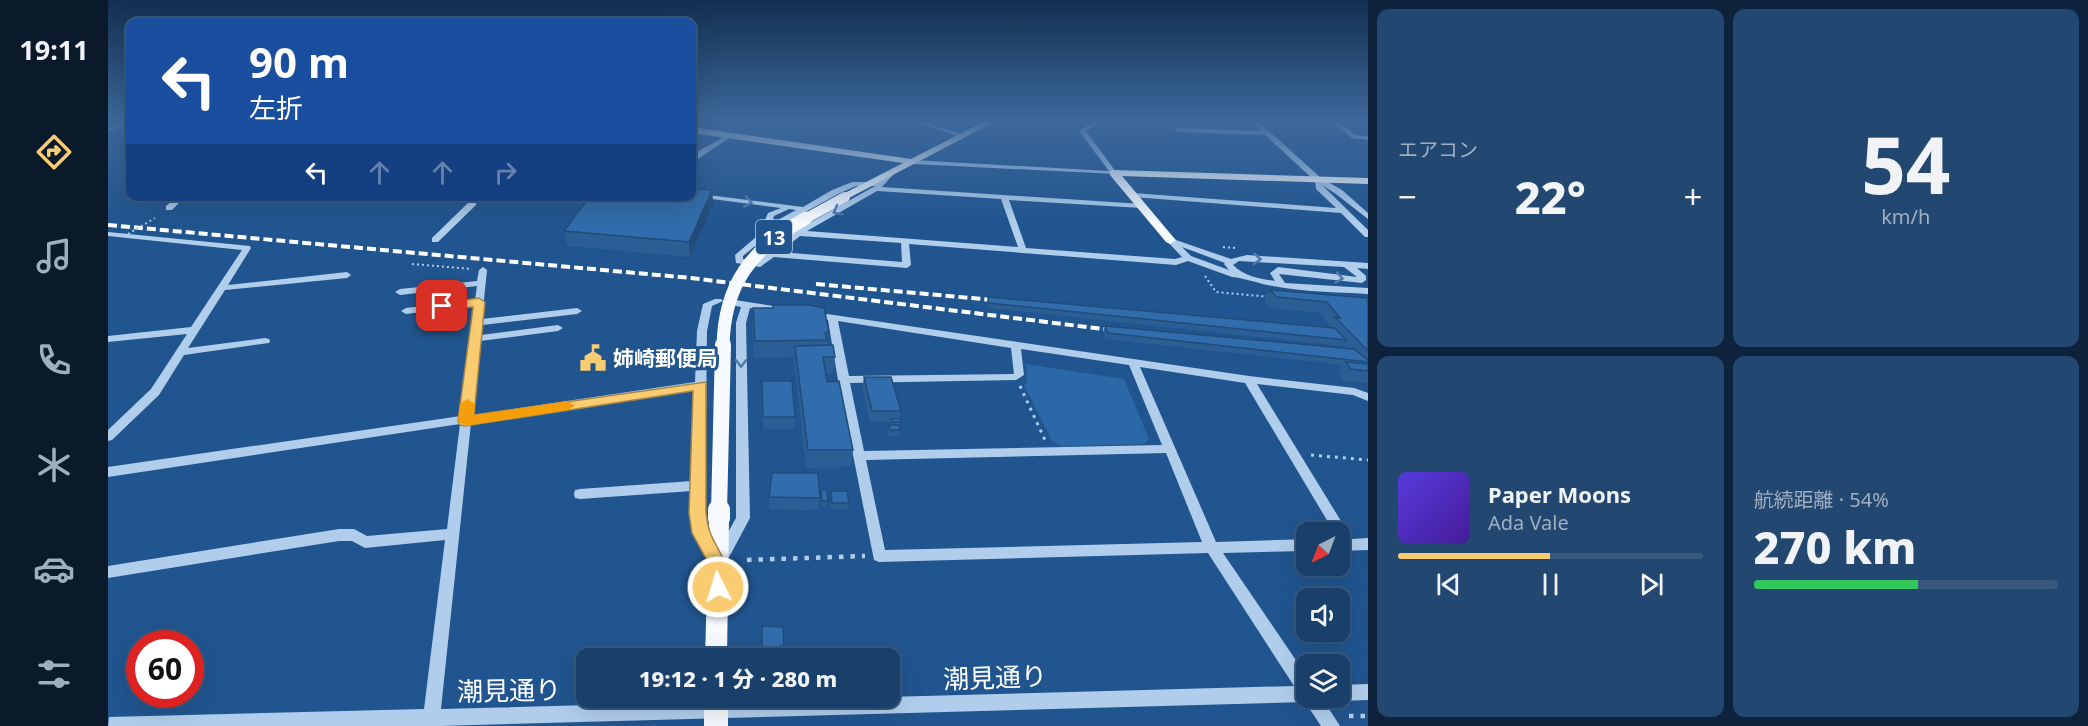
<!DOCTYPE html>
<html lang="ja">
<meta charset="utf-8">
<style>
:root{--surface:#19406b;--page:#224771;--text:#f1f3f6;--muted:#9fafc1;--line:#37597e;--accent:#f9cc72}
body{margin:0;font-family:"Noto Sans","Noto Sans JP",sans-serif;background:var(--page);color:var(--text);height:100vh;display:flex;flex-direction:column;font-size:22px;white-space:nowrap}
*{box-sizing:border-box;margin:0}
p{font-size:20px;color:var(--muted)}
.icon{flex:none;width:33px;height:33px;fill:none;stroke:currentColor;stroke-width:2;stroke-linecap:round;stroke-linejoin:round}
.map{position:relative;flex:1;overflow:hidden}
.drawer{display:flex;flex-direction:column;gap:9px;padding:9px;background:#0e233b;width:720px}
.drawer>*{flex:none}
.hud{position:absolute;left:18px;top:18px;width:570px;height:183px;border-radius:12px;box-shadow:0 6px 24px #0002,0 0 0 2px var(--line);background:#1a4fa0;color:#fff;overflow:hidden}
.needle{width:39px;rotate:222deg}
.fabs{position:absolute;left:1188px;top:522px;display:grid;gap:12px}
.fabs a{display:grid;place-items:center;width:54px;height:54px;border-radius:12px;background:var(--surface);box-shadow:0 6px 24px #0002,0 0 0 2px var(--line);font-size:30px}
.speed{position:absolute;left:18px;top:630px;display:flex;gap:12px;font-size:30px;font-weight:700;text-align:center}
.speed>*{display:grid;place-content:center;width:78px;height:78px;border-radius:50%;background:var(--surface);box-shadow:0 6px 24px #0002,0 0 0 2px var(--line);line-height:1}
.speed .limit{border:9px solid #d22;background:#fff;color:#111}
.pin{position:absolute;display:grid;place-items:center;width:51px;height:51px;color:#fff;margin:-26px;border-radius:12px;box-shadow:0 3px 9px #0006}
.me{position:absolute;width:66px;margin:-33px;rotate:355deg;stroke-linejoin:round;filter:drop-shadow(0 0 4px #0008)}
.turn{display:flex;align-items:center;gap:21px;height:126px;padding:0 24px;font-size:27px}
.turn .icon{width:78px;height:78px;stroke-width:2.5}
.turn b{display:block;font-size:42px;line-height:51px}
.lanes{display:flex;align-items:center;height:57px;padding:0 24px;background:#0003;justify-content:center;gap:30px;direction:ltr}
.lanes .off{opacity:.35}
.big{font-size:45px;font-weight:800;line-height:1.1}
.drawer .tile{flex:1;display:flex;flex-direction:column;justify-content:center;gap:9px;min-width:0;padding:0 21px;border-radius:12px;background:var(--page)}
.drawer .dial{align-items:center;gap:0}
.dial b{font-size:78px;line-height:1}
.song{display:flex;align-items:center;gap:18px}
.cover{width:72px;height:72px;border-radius:9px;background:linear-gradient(135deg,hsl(250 70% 55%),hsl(260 70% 35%))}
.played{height:6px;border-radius:3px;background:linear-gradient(90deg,var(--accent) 50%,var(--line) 50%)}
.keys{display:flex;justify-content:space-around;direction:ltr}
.heat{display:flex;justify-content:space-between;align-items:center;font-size:33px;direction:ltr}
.charge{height:9px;border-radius:4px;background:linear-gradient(90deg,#34c759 54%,var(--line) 0)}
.drawer .tiles{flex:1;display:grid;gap:9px;grid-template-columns:repeat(2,1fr)}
.trip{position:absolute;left:468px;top:648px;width:324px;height:60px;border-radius:12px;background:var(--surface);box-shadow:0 6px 24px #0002,0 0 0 2px var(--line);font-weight:800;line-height:60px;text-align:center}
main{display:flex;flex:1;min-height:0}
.tab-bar{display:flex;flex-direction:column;width:108px;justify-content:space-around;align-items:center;background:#0a1a2b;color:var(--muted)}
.tab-bar .icon{width:42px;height:42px}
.tab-bar .selected{color:var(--accent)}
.tab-bar b{font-size:27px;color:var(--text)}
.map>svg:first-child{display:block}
</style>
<main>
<nav class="tab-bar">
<b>19:11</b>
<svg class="icon selected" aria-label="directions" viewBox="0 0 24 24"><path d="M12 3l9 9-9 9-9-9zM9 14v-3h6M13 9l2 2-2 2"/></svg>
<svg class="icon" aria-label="music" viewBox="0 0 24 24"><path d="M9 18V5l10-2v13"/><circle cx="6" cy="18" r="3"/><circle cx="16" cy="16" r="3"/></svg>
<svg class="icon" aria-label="phone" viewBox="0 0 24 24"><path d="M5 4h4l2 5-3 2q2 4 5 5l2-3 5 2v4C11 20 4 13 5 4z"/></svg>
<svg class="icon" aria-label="climate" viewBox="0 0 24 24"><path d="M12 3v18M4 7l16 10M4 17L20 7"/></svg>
<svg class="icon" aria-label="car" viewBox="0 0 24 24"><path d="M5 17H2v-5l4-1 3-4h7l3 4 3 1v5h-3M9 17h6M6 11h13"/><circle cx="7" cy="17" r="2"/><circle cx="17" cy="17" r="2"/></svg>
<svg class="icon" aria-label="filters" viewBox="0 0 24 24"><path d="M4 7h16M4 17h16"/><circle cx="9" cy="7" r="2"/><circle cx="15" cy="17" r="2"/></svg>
</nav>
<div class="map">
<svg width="1260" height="726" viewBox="0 0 1260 726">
<rect width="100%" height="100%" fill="#21558f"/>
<polygon fill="#2a68a7" points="918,364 1016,379 1041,439 1035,444 953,446 944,441 916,385 919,382"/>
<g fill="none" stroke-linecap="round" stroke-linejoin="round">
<g stroke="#b0ceec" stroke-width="2" stroke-dasharray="2 3" stroke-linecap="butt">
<polyline points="1115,247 1127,248"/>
<polyline points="304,264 364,269"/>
<polyline points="1097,276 1108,292 1163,297"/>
</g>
<g stroke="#b0ceec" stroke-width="3" stroke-dasharray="3 5" stroke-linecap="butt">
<polyline points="912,386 937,440"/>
<polyline points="1203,455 1260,460"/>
</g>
<g stroke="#b0ceec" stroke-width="4.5" stroke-dasharray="4.5 7" stroke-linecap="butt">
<polyline points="639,560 757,556"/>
<polyline points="1241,716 1260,716"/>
</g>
<g fill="#b0ceec" fill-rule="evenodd">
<polygon points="584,121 591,121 584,126"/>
<polygon points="804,121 814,121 858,136 853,137"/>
<polygon points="986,121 994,121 978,131 1008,172 1008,174 805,164 802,162 805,160 1001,171 971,131"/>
<polygon points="1143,121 1150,121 1213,178 1234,190 1260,213 1260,219 1228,194 1214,185 1260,230 1260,237 1257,237 1233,213 1025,197 1021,195 1025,193 1228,208 1208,189 1207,181 1157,135 1069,132 1066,130 1069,128 1153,131"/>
<polygon points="1222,121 1229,121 1248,135 1260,136 1260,140 1244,138"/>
<polygon points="16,123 21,124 0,131 0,127"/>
<polygon points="619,135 624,136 584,163 584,157 589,152"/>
<path d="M781,173L785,175L774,187L1034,204L1038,206L1034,208L901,200L918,248L1067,259L1074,257L1058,240L1062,238L1123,259L1139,255L1260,263V269L1249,268L1258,276V280L1254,283L1171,274L1177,283L1260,288V294C1228,292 1196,292 1165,286C1151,284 1137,278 1124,277L1080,261L1068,265L801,244L803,265L799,268L666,257L652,267L628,263L627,255L662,225L657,220L660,213L673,208L581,196H584V193L695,207L724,190L744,182H765L768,184ZM748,186H767L687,231L650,261L635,259V256L670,227L730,194ZM769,191L893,199L910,247L699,231ZM681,209L688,210L668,221L665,219L666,216ZM692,236L793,243L794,262L672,252ZM1074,247L1117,263L1116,264L1121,270L1083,256ZM1131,261L1236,267L1249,277L1170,267L1162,273L1167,281C1152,279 1136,276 1125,265Z"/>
<polygon points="70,196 78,196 64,210 58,210 58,206"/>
<polygon points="361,196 369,196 368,205 330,242 324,242 324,238 361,202"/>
<polygon points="0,232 142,246 143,248 120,285 239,272 243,275 239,278 117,290 80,348 157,338 161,339 162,341 161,343 76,355 51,395 4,440 0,441 0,430 43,389 79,334 0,342 0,336 83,327 134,250 0,236"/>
<path d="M375,267L379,270L374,319L469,308L474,311L469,314L374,325L373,335L450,325L455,328L450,331L372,341L364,415L587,382L589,331L595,304L607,299H613L615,301L604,306L599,331L597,513L600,532L610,550L628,518V323L633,307L624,305L622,303L627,300L671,307L676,310L671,313L642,308L638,323L642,518L619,561L614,563L602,561C585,532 583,525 584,491L472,499L467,498L466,494L467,490L472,489L584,481L587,389L363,423L333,709L1186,686L1100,553L771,562L766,560L730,380L720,320L714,317L719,314L1141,376L1246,388L1260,393V401L1245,395L1149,384L1244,539L1260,538V550L1232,551V532H1226L1137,383L1032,367L1108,542L1198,539V551L1115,553L1198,675V698H1214L1232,726H1213L1197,702L332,726H0L1,717L316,709L337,540L257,548L244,541H231L0,578V566L231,529H246L259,536L339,529L352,424L0,477V467L353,416L366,305L298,314L293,311L298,308L367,300L369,286L292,295L287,292L292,289L369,281L371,270ZM730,321L903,348L906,374L741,376ZM913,349L1021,365L1054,445L756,451L742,383L908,380L916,375ZM1058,453L1094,542L777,550L758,460Z"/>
<polygon points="1260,684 1260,700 1232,701 1226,699 1226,698 1232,698 1232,685"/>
</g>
<g fill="#f6faff" fill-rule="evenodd">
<polygon points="877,121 888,121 737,200 732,197 733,195 795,163 584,133 584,127 803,159"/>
<polygon points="1006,170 1260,178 1260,184 1014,176 1066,238 1068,240 1062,244 1058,242 1002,175 1002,171"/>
<polygon points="611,510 618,513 621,518 619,658 597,658 601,518 604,513"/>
<rect x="596" y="698" width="24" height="28"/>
</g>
<g stroke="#fff" stroke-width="4" stroke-dasharray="9 4" stroke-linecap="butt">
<polyline points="0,225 583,278 1011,331"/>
<polyline points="708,284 896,301"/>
</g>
<polyline stroke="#b0ceec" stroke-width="2" stroke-dasharray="2 3" stroke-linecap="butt" points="20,234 47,218"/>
<polyline stroke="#f6faff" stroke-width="10" points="695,220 737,197"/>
<path stroke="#f6faff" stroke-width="13" d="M615,347C616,283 644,249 698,218"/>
<polyline stroke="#f6faff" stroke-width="16" points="611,512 615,345"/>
<polyline stroke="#f6faff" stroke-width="22" points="611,518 611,510"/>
</g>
<g fill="#2a5e94">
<polygon points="604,190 605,204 582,257 459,246 456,231"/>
<polygon points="1162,290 1260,298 1260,383 1235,381 1230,373 1235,365 997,339 995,332 997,326 1238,348 1235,345 1234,346 880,308 879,302 880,297 1220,327 1222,325 1212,313 1163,308 1156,301"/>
<polygon points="645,308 721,332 719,345 727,357 725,374 717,374 719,382 745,450 742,467 698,468 686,362 686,357 646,358 644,324"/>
<polygon points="756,377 793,411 791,419 793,422 791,436 781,436 780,430 781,425 782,425 783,422 762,422 754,389"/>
<polygon points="654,381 687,417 686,429 655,429"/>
<polygon points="713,490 720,501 719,507 714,507"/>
<polygon points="723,491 741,503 740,509 723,509 722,497"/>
<polygon points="661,497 712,498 710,510 661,509"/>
<polygon points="654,626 676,646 675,651 673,651 672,656 654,656"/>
</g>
<polygon fill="#224c78" points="604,190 605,204 582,257 581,242"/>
<g fill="#316dac" stroke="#224c78" stroke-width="1.5">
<polygon points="584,189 604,190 581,242 456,231 482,196 584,196"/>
<polygon points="1162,290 1260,298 1260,351 1227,317 1232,318 1219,302 1169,297"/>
<polygon points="880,297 1227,328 1238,340 881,303"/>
<polygon points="665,305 701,305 716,308 721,332 717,333 719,340 647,341 645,308 665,308"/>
<polygon points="997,326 1246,349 1260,360 1260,362 1000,333"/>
<polygon points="725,345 727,357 715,357 719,382 731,381 745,450 700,450 687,346"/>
<polygon points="1238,362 1260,364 1260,371 1243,369"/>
<polygon points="756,377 783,377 793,411 764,411"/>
<polygon points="654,381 684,381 687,417 655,417"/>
<polygon points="783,419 792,419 793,422 784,422"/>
<polygon points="781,425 791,425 792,430 782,430"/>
<polygon points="664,473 710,473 712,498 661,497"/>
<polygon points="713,490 719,490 720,501 714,501"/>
<polygon points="723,491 739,491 741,503 724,503"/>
<polygon points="654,626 675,627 676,646 672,646 673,650 654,650"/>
</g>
<defs><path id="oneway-chevron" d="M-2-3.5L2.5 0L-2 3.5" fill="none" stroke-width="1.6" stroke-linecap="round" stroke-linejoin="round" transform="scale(1.5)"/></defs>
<g stroke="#4c79ab">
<use href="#oneway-chevron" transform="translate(640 202) rotate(9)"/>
<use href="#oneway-chevron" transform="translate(729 211) rotate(151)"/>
<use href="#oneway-chevron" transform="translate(1149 259) rotate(4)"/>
<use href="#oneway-chevron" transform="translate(1231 278) rotate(9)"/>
<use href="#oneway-chevron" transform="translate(633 363) rotate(90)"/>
</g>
<linearGradient id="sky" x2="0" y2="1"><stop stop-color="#122f4f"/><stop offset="0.54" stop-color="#3d689b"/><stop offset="1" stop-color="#3d689b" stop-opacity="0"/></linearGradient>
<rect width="1260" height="223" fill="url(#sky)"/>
<path fill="#f9cc72" stroke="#a2854a" stroke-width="1.5" d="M371,298L377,302L366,415L598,382V513C599,519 600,527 602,532C610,554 628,568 616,593L610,596L603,593L600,587L601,564L584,533L581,513L585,391L357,426L352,425L350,421L365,307L334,310L328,306L334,303Z"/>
<polygon fill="#f59e0b" points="359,399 367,404 366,415 460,401 467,406 460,410 357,426 350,421 352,404"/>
<defs>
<symbol id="civic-bare" viewBox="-9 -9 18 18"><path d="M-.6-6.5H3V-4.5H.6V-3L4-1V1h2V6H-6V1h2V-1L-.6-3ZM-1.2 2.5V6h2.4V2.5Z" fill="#f9cc72" stroke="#21558f" stroke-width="2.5" paint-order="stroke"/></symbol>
</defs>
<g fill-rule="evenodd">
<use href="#civic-bare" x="466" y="339" width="38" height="38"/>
</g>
<g text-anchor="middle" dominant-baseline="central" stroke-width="6" stroke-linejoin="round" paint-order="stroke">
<rect fill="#21558f" stroke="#bcccdd" stroke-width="1.5" x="648" y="220" width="36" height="34" rx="4.5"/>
<g font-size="20" font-weight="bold" fill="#fff">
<text x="666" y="237">13</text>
</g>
<g font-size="21" font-weight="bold" fill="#fff" stroke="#21558f" text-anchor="start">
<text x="505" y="358">姉崎郵便局</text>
</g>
<g font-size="26" fill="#fff" stroke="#21558f">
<text transform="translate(887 677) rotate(-2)">潮見通り</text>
<text transform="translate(401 690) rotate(-1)">潮見通り</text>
</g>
</g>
</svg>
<div class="fabs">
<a><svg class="needle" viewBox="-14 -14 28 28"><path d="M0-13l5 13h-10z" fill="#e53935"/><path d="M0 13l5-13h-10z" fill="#9fafc1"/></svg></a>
<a><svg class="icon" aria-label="sound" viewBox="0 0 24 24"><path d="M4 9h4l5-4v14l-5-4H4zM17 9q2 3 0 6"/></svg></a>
<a><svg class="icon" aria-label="layers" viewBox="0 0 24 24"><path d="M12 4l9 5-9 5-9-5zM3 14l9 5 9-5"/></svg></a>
</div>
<div class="speed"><div class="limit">60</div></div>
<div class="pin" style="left:334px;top:306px;background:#d93025"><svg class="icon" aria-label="arrive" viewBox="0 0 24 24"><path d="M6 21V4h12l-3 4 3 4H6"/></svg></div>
<svg class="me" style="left:610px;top:587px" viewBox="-20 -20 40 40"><circle r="17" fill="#f9cc72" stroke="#fff" stroke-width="3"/><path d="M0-11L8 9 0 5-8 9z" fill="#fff"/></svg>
<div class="trip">19:12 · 1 分 · 280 m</div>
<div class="hud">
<div class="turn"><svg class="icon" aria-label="left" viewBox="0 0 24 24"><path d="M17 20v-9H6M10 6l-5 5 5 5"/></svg><div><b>90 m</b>左折</div></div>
<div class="lanes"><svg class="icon" aria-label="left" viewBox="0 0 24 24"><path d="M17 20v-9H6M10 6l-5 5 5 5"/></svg><svg class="icon off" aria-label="ahead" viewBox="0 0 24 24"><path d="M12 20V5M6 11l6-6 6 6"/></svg><svg class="icon off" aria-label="ahead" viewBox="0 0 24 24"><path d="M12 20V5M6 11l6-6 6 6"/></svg><svg class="icon off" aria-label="right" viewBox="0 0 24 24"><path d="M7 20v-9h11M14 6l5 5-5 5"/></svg></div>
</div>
</div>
<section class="drawer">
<div class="tiles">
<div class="tile"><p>エアコン</p>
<div class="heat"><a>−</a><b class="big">22°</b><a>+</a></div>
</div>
<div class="tile dial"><b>54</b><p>km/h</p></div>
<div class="tile">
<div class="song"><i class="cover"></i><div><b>Paper Moons</b><p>Ada Vale</p></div></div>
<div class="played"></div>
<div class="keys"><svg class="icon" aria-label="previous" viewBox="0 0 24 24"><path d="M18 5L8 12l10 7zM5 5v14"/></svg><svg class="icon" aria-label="pause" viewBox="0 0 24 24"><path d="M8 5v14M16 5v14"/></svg><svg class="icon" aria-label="next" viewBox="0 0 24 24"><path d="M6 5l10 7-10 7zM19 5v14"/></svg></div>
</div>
<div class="tile"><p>航続距離 · 54%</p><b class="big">270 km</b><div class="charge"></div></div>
</div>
</section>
</main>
